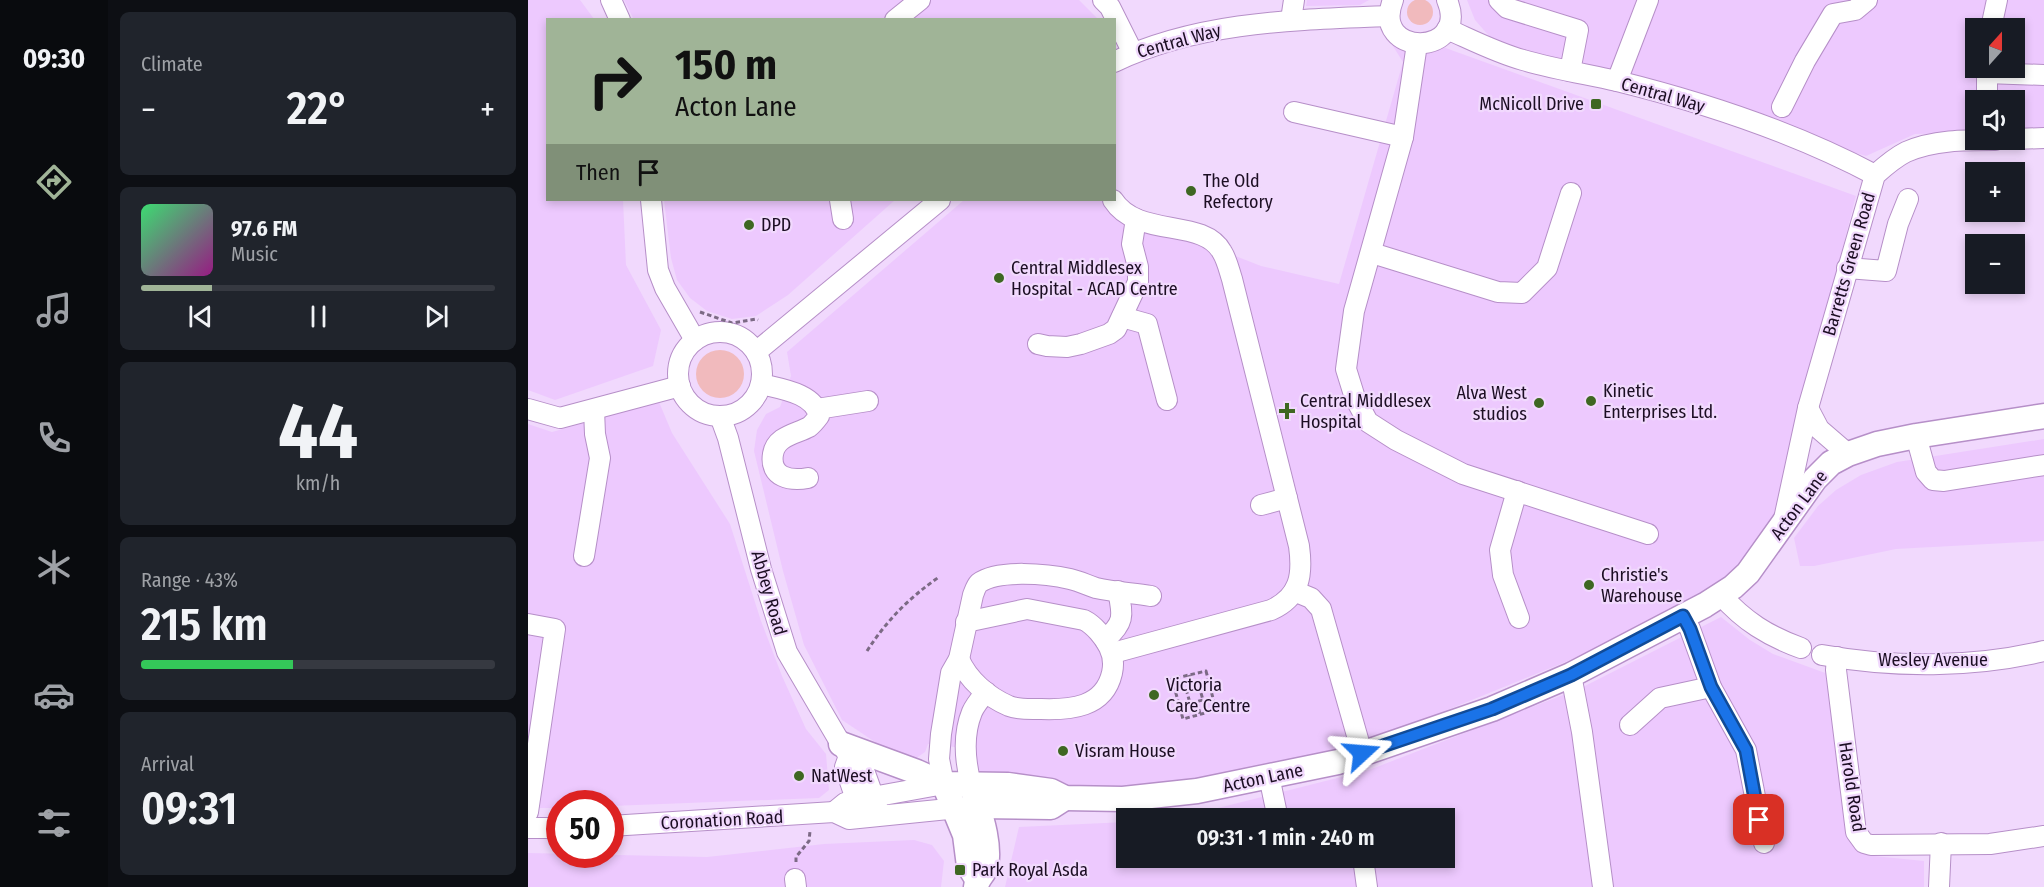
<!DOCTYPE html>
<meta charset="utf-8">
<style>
:root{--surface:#171b24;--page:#20242c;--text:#f1f3f6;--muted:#9ea1a6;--line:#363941;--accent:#a0b497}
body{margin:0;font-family:"Fira Sans Condensed",sans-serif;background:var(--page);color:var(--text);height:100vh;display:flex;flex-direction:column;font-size:22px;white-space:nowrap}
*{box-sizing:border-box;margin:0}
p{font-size:20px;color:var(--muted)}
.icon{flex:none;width:33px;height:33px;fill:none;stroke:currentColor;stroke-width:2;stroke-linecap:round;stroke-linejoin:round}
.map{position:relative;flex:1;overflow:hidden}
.panel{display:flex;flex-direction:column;gap:12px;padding:12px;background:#0d0f14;width:420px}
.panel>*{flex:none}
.banner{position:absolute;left:18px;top:18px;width:570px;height:183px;border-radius:0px;box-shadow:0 3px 9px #0003;background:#a0b497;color:#111;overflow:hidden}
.needle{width:39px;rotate:21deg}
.fabs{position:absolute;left:1437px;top:18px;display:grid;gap:12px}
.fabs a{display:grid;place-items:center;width:60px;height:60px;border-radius:0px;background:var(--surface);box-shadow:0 3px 9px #0003;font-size:30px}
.speed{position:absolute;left:18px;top:790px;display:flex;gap:12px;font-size:30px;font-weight:700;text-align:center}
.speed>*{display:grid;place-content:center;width:78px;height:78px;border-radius:50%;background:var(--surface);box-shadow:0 3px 9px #0003;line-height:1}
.speed .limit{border:9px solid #d22;background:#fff;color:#111}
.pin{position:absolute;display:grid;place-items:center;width:51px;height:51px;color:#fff;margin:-26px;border-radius:12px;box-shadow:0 3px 9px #0006}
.me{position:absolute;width:66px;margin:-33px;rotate:71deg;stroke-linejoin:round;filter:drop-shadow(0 0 4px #0008)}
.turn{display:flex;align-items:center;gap:21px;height:126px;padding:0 30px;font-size:27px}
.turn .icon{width:78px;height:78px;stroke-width:2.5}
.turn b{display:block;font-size:42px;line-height:51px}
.then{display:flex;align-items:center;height:57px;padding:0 30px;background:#0003;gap:12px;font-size:22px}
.big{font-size:45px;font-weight:600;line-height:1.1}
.panel .tile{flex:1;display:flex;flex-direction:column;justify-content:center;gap:9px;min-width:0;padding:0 21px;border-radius:9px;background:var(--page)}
.panel .dial{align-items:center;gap:0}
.dial b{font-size:78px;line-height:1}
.song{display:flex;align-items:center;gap:18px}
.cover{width:72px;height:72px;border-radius:9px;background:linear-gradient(135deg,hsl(140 70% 55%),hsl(310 70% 35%))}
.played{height:6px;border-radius:3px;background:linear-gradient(90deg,var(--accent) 20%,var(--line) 20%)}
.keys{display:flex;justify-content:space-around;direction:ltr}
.heat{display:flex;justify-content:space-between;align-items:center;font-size:33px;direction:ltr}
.charge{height:9px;border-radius:4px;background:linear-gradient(90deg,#34c759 43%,var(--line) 0)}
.trip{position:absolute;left:588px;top:808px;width:339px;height:60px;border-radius:0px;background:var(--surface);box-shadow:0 3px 9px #0003;font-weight:600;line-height:60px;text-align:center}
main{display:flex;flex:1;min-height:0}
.dock{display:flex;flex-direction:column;width:108px;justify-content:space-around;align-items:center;background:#090b0e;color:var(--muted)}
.dock .icon{width:42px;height:42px}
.dock .current{color:var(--accent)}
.dock b{font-size:27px;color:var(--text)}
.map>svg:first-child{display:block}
</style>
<main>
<nav class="dock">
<b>09:30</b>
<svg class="icon current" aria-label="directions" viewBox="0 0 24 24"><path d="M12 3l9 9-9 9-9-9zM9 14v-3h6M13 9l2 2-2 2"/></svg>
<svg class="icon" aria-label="music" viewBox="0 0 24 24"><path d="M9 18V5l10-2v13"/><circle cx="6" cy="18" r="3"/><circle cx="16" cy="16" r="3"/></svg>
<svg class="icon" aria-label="phone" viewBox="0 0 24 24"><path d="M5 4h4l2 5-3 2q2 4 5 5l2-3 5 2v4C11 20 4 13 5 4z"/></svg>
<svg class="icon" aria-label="climate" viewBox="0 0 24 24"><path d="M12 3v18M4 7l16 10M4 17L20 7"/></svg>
<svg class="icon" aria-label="car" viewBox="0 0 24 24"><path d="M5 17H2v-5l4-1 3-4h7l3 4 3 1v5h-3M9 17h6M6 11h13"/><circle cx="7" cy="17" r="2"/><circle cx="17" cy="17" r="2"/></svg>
<svg class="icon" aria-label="filters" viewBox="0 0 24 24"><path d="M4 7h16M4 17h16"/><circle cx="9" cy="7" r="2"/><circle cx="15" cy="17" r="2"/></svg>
</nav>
<section class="panel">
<div class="tile"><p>Climate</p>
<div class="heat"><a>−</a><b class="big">22°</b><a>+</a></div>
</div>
<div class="tile">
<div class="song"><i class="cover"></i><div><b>97.6 FM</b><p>Music</p></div></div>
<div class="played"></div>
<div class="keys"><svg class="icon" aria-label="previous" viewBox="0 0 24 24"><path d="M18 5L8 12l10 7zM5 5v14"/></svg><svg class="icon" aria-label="pause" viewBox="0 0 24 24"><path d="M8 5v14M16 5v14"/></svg><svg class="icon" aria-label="next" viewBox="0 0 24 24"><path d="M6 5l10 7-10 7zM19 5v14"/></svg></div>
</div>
<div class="tile dial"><b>44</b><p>km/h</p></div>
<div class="tile"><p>Range · 43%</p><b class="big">215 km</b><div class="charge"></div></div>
<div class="tile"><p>Arrival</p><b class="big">09:31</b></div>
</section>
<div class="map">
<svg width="1516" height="887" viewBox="0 0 1516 887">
<rect width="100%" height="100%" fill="#f1d9fd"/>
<g fill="#edc9fe" fill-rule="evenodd">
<polygon points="0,0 52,0 66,19 20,20 20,200 95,200 98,265 133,330 125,366 27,400 0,390"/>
<polygon points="96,0 551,0 569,18 106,20"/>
<polygon points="779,0 841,0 832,5 778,6"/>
<path d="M939,0H1516V132H1487L1486,100H1448L1447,133L1387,134L1338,156L969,45L947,20ZM1448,28H1486V68H1448Z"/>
<polygon points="851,24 1328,196 1245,517 1188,597 1035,663 833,745 652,783 543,792 451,773 444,749 400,744 397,752 387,759 362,752 314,720 276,645 255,571 226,451 229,430 238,414 252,407 263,376 259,352 436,200 582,200 597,226 669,241 733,266 811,284 875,62"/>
<polygon points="136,200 367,200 260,295 228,316 204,319 179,311 162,298 149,280 143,258"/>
<polygon points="131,402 144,433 202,524 233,621 254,676 278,729 298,754 301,790 291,798 83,806 82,804 32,804 31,808 0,808 0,424 24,432"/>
<polygon points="1516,439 1516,541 1368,549 1286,566 1272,566 1266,538 1290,506 1308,490 1333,475 1369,462"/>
<polygon points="1193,617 1222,640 1245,654 1300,674 1318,831 1346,856 1396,861 1396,887 477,887 491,827 598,822 598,858 916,858 916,819 638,819 650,818 841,770 1053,688"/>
<polygon points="386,840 404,845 416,861 413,887 0,887 0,853 179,857 296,844"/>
</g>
<g fill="#f1babd">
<circle cx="892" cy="12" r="13"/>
<circle cx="192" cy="374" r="24"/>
</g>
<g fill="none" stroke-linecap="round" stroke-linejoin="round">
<defs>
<g id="minor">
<polyline points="83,0 92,20"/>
<polyline points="575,0 582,7 605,53"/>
<path d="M865,0C842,58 943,57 919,0"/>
<polyline points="971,0 979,8 1050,30 1042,71"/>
<polyline points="367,20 392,0"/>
<polyline points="763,20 766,0"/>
<polyline points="1463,28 1469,0"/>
<path d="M919,29C944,40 969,53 995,60C1026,69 1058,74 1089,81C1178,103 1266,132 1347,175"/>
<polyline points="889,44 875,137 826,311 818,369 827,398 840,422 868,440 935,474 1120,534"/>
<path d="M586,62C672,21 768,20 861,16"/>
<polyline points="1458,73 1516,75"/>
<polyline points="1089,81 1120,0"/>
<polyline points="1459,100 1459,68"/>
<polyline points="1254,107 1277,61 1305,14 1327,10 1339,0"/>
<polyline points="766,112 875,137"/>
<polyline points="1486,139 1516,138"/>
<polyline points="123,200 130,270 137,288 167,340"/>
<polyline points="312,200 315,219"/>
<polyline points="844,253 970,292 994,293 1019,268 1043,193"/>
<polyline points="1319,268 1358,271 1370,224 1380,199"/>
<polyline points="594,317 619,324 639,400"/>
<circle cx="192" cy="374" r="42"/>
<polyline points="510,344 519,346 539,347 553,344 581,334 588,329 610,282 610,267 604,244 608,219"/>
<polyline points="228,352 412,200"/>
<path d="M233,384C253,389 286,393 291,416C288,420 285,424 281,427C268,434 248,436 245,454C241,478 263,481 280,478"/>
<polyline points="1280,408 1291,429 1320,454"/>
<polyline points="0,409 32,418 152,386"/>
<polyline points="289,409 340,401"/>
<polyline points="192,416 200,438 233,569 259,652 313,744 321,756 333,762 352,815"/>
<polyline points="1388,436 1398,472 1405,480 1416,481 1516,465"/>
<polyline points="989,491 972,550 975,575 991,618"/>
<polyline points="733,505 759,498"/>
<path d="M1256,519L1280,408L1347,175C1356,167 1366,158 1378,152C1405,140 1437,140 1467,140"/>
<polyline points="56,556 72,458 67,434 66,410"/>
<polyline points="766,591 783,598 793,609 834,753"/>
<path d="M1193,595C1216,621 1240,636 1273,648"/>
<polyline points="1155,616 1162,629 1183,687 1218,750 1236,843"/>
<polyline points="0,624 27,629 0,812"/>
<path d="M577,640C597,622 595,616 590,591"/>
<path d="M585,653L743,610C772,597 775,575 771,546L704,279C701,270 699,260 694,252C675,217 610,239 585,200"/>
<path d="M1294,655C1366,668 1445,668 1516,651"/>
<polyline points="1309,657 1308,670 1328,832 1336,843 1343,845 1462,844 1516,836"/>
<path d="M431,659C440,680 460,697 481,706C491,710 503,709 513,709C542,710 576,708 584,673C586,664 585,655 581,647C576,637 566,625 556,620L499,609L438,622"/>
<polyline points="1043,675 1054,732 1075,887"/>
<polyline points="1102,725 1132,698 1183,687"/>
<polyline points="321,756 317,767 332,811"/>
<polyline points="741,776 750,819"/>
<path d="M443,784C437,761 435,734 444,712C447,705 453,698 458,692"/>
<path d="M306,812L317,803L328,800L416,784L411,759L413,734L423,673L431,659L445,595C447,590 448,586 451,583C470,569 520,574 542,579C551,581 559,585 568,588C586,592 604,593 623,596"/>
<polyline points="817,819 826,819"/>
<polyline points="82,826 306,812 321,819 440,807"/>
<polyline points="0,828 32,828"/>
<polyline points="835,858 839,887"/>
<polyline points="267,879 268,887"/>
<polyline points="1411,887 1413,843"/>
</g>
<g id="major">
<polyline points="313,744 389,772 416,784 480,785 523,791 537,798 595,799 669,791 810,762 964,709 1043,675 1177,605 1205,587 1220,573 1287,479 1303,463 1320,454 1349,444 1388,436 1516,416"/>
<polyline points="416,784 437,835 441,866 449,879"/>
<path d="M443,784C450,809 463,840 458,867C456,874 449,878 448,887"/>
<polyline points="449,806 523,807 537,798"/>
</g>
</defs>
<use href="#minor" stroke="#b68fc8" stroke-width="22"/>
<use href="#major" stroke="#b68fc8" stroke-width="27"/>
<g stroke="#7c6a85" stroke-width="3" stroke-dasharray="4.5 3" stroke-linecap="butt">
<polyline points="172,312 204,323 228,319 230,320"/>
<path d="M339,651C359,620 381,598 411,577"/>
<polygon points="678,671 688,710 655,719 644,679"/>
<polyline points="661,675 665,687"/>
<polygon points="671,686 675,700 662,703 658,689"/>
<polyline points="669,702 672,714"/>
<polyline points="268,862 268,857 281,841 282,831"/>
</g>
<use href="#minor" stroke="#fff" stroke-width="20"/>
<use href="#major" stroke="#fff" stroke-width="24"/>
</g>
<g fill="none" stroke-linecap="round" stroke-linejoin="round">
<defs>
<polyline id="route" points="834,753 964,709 1043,675 1155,616 1162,629 1183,687 1218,750 1231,820"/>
</defs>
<use href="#route" stroke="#114b97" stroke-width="15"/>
<use href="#route" stroke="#1a73e8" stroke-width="10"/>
</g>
<g fill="#3e6722" stroke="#f1d9fd" stroke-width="2">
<rect x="1062" y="98" width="12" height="12" rx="3"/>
<circle cx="663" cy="191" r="6"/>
<circle cx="221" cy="225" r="6"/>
<circle cx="471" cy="278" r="6"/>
<circle cx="1063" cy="401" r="6"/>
<circle cx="1011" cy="403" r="6"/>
<path d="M756 402h6v6h6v6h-6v6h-6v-6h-6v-6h6z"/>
<circle cx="1061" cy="585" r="6"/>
<circle cx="626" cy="695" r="6"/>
<circle cx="535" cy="751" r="6"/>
<circle cx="271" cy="776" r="6"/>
<rect x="426" y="864" width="12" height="12" rx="3"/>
</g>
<g text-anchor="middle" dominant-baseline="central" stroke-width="4.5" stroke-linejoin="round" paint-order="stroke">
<g font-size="18" fill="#1c0e23" stroke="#f1d9fd">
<text transform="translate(651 41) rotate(-15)">Central Way</text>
<text transform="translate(1135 95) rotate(16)">Central Way</text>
<text transform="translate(1321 264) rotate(-74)">Barretts Green Road</text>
<text transform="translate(1271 505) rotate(-53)">Acton Lane</text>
<text transform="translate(241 593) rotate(74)">Abbey Road</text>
<text x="1405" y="660">Wesley Avenue</text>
<text transform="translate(735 778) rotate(-12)">Acton Lane</text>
<text transform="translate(1324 787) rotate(81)">Harold Road</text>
<text transform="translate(194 820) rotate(-3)">Coronation Road</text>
</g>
<g font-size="18" fill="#1c0e23" stroke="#f1d9fd" text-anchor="start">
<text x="1056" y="104" text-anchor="end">McNicoll Drive</text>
<text x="675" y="181">The Old<tspan x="675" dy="21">Refectory</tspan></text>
<text x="233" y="225">DPD</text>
<text x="483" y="268">Central Middlesex<tspan x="483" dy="21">Hospital - ACAD Centre</tspan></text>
<text x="1075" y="391">Kinetic<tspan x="1075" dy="21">Enterprises Ltd.</tspan></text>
<text x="999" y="393" text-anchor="end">Alva West<tspan x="999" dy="21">studios</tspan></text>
<text x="772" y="401">Central Middlesex<tspan x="772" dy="21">Hospital</tspan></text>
<text x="1073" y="575">Christie's<tspan x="1073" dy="21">Warehouse</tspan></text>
<text x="638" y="685">Victoria<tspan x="638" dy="21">Care Centre</tspan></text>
<text x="547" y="751">Visram House</text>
<text x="283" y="776">NatWest</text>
<text x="444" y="870">Park Royal Asda</text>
</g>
</g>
</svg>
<div class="fabs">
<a><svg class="needle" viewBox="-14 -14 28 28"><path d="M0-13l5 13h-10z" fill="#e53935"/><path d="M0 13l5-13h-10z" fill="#9ea1a6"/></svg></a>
<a><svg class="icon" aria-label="sound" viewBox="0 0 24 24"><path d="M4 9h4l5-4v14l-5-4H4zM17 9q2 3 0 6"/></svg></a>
<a>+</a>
<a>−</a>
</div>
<div class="speed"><div class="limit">50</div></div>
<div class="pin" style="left:1231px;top:820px;background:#d93025"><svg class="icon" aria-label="arrive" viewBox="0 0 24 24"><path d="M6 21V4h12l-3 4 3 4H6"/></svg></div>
<svg class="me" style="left:834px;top:753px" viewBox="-20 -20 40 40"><path d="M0-17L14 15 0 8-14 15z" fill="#1a73e8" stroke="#fff" stroke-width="4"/></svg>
<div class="trip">09:31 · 1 min · 240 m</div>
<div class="banner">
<div class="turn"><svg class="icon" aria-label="right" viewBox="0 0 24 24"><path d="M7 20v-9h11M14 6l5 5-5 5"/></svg><div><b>150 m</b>Acton Lane</div></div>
<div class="then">Then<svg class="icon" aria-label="arrive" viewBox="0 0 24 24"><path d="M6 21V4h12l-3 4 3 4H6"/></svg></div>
</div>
</div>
</main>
